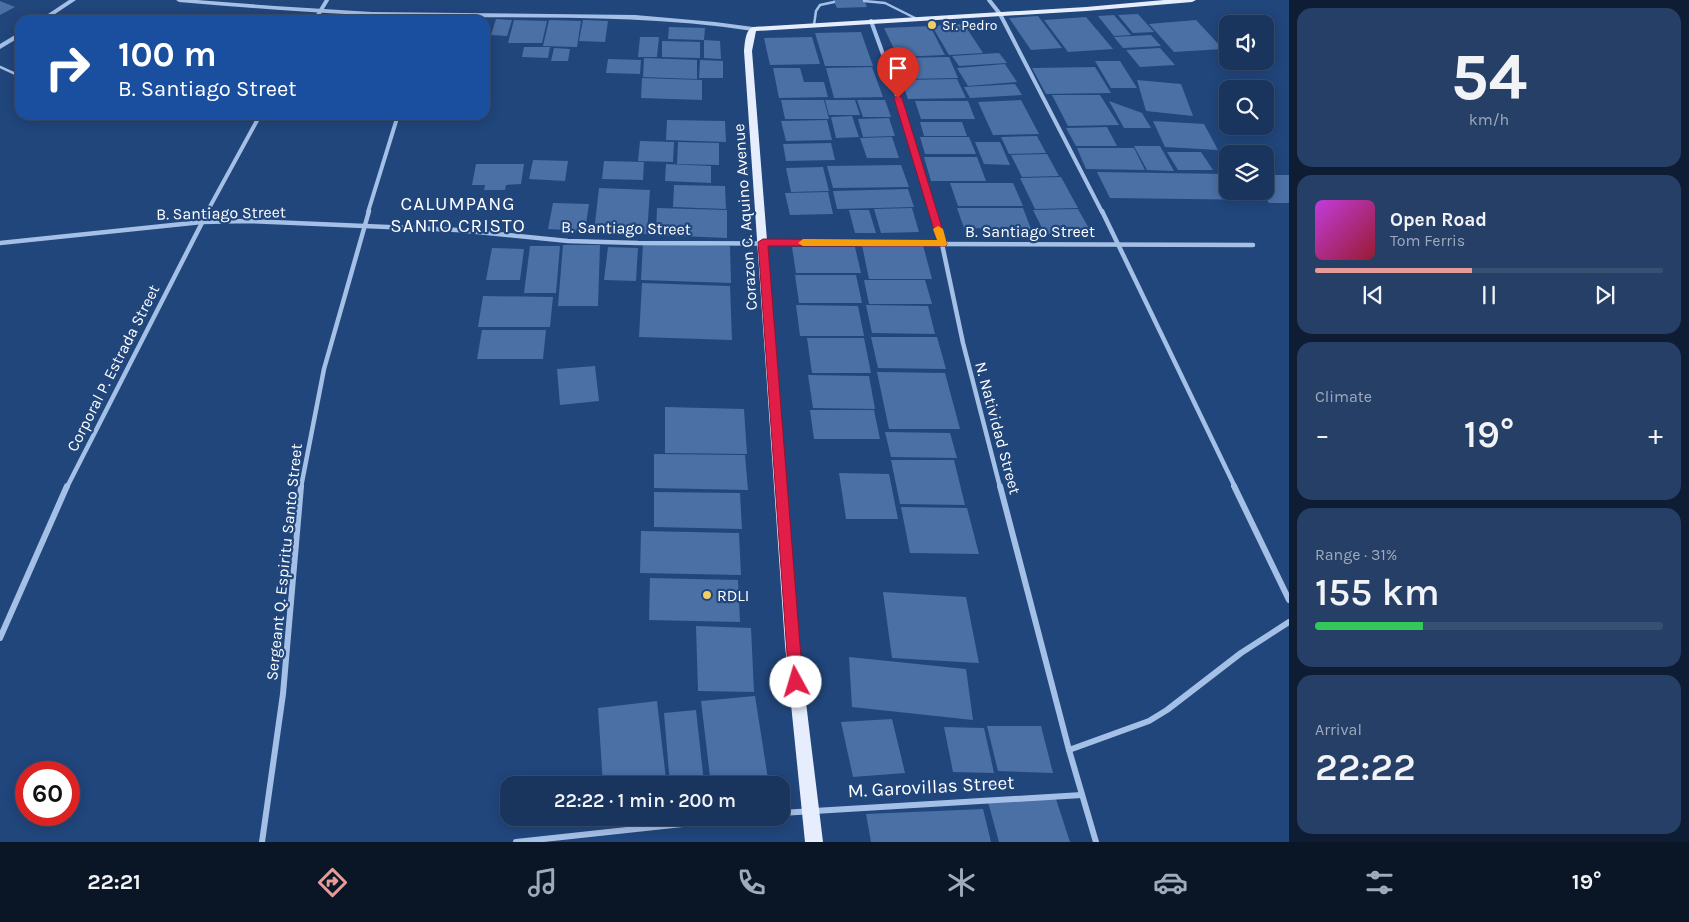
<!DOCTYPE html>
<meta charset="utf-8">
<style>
:root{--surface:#19345d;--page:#263f66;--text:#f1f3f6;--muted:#9faabc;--line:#374f72;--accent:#e69b98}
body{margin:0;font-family:Karla,sans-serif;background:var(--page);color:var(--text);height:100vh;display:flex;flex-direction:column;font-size:19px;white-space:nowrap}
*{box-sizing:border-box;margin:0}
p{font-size:16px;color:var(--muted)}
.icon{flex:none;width:28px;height:28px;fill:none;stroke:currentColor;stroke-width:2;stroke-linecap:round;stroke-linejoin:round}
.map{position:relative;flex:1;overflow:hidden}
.sheet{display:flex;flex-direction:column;gap:8px;padding:8px;background:#0e1d33;width:400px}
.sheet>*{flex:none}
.banner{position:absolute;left:15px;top:15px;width:475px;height:105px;border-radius:15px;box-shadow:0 2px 12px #0003,0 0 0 1px var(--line);background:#1a4fa0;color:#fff;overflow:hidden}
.controls{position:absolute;left:1219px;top:15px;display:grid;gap:10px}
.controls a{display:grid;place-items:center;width:55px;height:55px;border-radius:10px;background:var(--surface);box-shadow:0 2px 12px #0003,0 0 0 1px var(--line);font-size:25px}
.speed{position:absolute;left:15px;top:761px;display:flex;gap:10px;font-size:25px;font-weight:700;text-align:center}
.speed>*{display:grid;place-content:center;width:65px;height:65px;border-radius:50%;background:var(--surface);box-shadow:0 2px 12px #0003,0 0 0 1px var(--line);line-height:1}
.speed .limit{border:8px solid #d22;background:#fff;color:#111}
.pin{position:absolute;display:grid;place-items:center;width:42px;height:42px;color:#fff;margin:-51px -21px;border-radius:50% 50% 50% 0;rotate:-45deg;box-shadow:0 0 5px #0007}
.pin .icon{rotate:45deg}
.me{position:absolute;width:55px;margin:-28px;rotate:354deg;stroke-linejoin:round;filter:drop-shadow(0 0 4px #0008)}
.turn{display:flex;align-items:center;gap:18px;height:105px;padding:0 20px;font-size:22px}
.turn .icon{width:65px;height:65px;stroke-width:2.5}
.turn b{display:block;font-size:35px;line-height:42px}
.big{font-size:38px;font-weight:600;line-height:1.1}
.sheet .widget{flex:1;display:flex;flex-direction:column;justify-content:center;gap:8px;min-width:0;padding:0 18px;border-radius:15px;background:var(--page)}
.sheet .dial{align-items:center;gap:0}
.dial b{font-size:65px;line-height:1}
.song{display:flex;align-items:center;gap:15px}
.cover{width:60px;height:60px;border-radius:8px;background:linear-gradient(135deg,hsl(290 70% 55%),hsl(350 70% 35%))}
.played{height:5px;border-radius:2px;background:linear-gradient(90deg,var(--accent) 45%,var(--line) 45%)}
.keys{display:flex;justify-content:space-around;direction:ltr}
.heat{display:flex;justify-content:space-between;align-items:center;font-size:28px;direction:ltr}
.charge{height:8px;border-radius:4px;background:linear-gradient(90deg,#34c759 31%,var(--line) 0)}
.trip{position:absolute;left:500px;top:776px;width:290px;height:50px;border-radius:15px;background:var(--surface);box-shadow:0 2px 12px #0003,0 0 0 1px var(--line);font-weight:600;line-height:50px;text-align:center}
.menu{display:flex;height:80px;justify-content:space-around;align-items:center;background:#0a1525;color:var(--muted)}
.menu .icon{width:35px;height:35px}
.menu .on{color:var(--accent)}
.menu b{font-size:22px;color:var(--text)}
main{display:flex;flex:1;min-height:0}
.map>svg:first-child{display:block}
</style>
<main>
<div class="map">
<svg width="1289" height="842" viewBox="0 0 1289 842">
<rect width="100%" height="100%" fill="#21467c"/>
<g fill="#4a70a6">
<polygon points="833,0 864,0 867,7 837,8"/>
<polygon points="0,1 15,7 0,15"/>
<polygon points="1138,14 1154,32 1133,33 1118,15"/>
<polygon points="1114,15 1131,35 1114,36 1098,16"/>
<polygon points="1038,16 1062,48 1031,50 1009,18"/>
<polygon points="1086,17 1113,49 1068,52 1044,20"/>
<polygon points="496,19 512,20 507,36 491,35"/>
<polygon points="514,20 547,21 542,43 508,43"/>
<polygon points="549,20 581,21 577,47 543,46"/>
<polygon points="583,20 608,21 605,42 579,41"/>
<polygon points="1196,20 1223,49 1174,52 1149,24"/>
<polygon points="490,24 489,52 485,53 485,25"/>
<polygon points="964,24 983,53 949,55 932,26"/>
<polygon points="930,26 945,55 898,57 884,28"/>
<polygon points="669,27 705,28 704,40 668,39"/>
<polygon points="861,32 873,66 825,66 815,33"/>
<polygon points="1151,35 1161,46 1123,48 1114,37"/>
<polygon points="640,37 659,37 657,57 638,57"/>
<polygon points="812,37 820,64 770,65 764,38"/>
<polygon points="704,40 720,41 721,59 704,58"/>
<polygon points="662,41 700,42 700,58 662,57"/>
<polygon points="524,47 550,47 548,58 522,57"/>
<polygon points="554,48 570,49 568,61 551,61"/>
<polygon points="1160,48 1175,65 1140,67 1126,50"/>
<polygon points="999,53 1007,63 959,66 952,56"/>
<polygon points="949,57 958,78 903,79 895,58"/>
<polygon points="644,58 697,60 697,79 643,77"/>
<polygon points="608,59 641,60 640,74 606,73"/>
<polygon points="700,60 723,61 723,78 699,78"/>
<polygon points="1095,61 1120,61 1137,88 1111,88"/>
<polygon points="1005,64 1017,82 968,86 957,68"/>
<polygon points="872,67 883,97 834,98 826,68"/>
<polygon points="1095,67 1111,93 1046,94 1032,68"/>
<polygon points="773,68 800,68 804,82 824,82 828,97 779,98"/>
<polygon points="642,78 702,80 702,100 641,98"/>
<polygon points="957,79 966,98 908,99 901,80"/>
<polygon points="1137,80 1181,84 1193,116 1146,111"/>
<polygon points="1015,84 1022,95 970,98 964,87"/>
<polygon points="1052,95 1100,95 1119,125 1068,126"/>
<polygon points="781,100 824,100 829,119 785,119"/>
<polygon points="825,100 855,100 860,115 829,115"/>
<polygon points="857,100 885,100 891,117 863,117"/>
<polygon points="1021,100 1039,134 993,135 978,102"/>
<polygon points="915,101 968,101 975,119 921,119"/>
<polygon points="1109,101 1142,113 1151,128 1124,128"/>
<polygon points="852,116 859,137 836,138 831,117"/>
<polygon points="889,118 895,136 863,137 858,119"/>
<polygon points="667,120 725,121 726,142 666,140"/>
<polygon points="827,120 832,140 786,141 781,121"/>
<polygon points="1153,121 1204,124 1218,150 1165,147"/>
<polygon points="920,122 962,122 967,136 924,136"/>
<polygon points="1107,127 1117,146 1076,146 1066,128"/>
<polygon points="1037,136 1046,153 1009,154 1001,137"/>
<polygon points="892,137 899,158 867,158 860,138"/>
<polygon points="920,137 969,137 976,154 925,154"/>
<polygon points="640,141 674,142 673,162 638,161"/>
<polygon points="678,142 719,143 719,165 677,164"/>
<polygon points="975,142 1000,142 1010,165 984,164"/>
<polygon points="831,143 835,160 786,161 783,144"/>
<polygon points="1134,146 1160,146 1174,171 1147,170"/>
<polygon points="1077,148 1134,148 1145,170 1086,169"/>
<polygon points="1167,152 1201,152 1213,170 1178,170"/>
<polygon points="1047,154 1059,176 1022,177 1011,155"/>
<polygon points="924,157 977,157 986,181 931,181"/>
<polygon points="533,160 568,161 565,181 529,179"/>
<polygon points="604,161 644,162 643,180 602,179"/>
<polygon points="476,164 524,164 521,184 506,185 505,190 484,190 485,185 472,185"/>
<polygon points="666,164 711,166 711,183 665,181"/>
<polygon points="901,165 909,187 833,188 827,166"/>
<polygon points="823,167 829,191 791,192 786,168"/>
<polygon points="1097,172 1228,174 1228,191 1257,191 1263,200 1110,198"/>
<polygon points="1265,175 1289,175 1289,203 1269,203 1261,191 1265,191"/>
<polygon points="1061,177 1078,208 1035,209 1020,178"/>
<polygon points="950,183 1013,183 1023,206 958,206"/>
<polygon points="674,185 725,186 726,209 673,207"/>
<polygon points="599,188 650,190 647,234 594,232"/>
<polygon points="908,189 914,207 837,209 833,191"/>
<polygon points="828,192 833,214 790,215 785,193"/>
<polygon points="553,203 589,204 585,231 548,229"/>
<polygon points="657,208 727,210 727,238 656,235"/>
<polygon points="912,208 919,232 881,233 874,209"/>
<polygon points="957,208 1023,208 1031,229 964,228"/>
<polygon points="1078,209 1091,232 1045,234 1033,210"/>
<polygon points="849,210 869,210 876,233 855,233"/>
<polygon points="643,243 730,246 731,283 641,280"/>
<polygon points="563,245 600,245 598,306 558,306"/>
<polygon points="862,245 923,245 932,279 869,279"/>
<polygon points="530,246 560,246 556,293 524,293"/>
<polygon points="608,247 638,248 636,281 604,280"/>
<polygon points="792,247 855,247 861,273 796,273"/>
<polygon points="492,248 524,249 520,280 486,280"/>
<polygon points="795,275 856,275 862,303 799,303"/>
<polygon points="864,280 925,280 932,304 869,304"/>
<polygon points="642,283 730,286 732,340 639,337"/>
<polygon points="483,296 553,297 550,327 478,327"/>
<polygon points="796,305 858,306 864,336 800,336"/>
<polygon points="866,305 928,306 935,334 872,333"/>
<polygon points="482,330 546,330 543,359 477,359"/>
<polygon points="871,337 937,337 946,369 878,368"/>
<polygon points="807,338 864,338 871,373 812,373"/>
<polygon points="595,366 599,401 560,405 557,369"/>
<polygon points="877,372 945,373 960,429 889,429"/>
<polygon points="808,375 869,376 875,409 813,408"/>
<polygon points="665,407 744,409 747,454 665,453"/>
<polygon points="810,410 874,410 880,439 814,439"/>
<polygon points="885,432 950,433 957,458 891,457"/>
<polygon points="654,454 745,455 748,490 654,488"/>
<polygon points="891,460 954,460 965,505 900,504"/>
<polygon points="839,473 889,474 898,519 846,519"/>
<polygon points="654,492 740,493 742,529 654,527"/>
<polygon points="901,507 967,508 979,554 910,553"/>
<polygon points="641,531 739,533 741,575 640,573"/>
<polygon points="650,578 738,580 740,622 649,620"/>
<polygon points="883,592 966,597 979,663 892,658"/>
<polygon points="696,626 751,628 754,692 698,691"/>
<polygon points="849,657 966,669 973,720 852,707"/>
<polygon points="755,696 769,785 711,785 701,701"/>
<polygon points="657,701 666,779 603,785 598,708"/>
<polygon points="696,710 704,783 670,785 664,713"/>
<polygon points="892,719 905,773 853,777 841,722"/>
<polygon points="987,726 1041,726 1053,773 998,771"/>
<polygon points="944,727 984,728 994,773 953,772"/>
<polygon points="1056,799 1070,842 999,842 988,802"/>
<polygon points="983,809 991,842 871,842 866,814"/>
</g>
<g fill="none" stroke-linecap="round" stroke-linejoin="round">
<g stroke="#a5c0e6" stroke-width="2.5">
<polyline points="864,1 885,3 917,19"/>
<polyline points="814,25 816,11 820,5 834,2"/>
<polyline points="0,67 20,76"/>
<polyline points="109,115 141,116"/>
</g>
<g stroke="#a5c0e6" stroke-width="4">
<polyline points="989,0 1000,14 1102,212"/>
<polyline points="315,20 327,0"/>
<polyline points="430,20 431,15"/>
<polyline points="871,21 892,79 932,212"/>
<polyline points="207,212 260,115"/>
<polyline points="368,212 398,115"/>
</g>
<g stroke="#a5c0e6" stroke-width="4.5">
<polyline points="932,211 942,244 963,343 1000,487"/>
<polyline points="1102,211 1235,487"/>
<polyline points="0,243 202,222 248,221 457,230 568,241 638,243 1253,245"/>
<polyline points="67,487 208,211"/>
<polyline points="301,487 324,369 369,211"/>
</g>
<g stroke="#a5c0e6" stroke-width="6">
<polyline points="1000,486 1069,750 1096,842"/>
<polyline points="1234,486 1289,600"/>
<polyline points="0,638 67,486"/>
<polyline points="1069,750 1149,721 1167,710 1241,653 1289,622"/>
<polyline points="781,813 1082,795"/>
<polyline points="262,842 283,694 301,486"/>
<polyline points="516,842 738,818"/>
</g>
<g fill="#a5c0e6" fill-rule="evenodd">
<polygon points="69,0 76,0 46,20 39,20"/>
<path d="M176,0H197L275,6L372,12L635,15L715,22L753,27L756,29L753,31C647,15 543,18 436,17C350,16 264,9 179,2Z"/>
<polygon points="20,32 20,37 0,49 0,44"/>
</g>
<path fill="#e6eefd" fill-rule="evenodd" d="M1164,0H1196L1192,2L1086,11L756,31L752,51L799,645L823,842H805L785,645L744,51C745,43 745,30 753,27L1086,7Z"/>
</g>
<polygon fill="#e11d48" stroke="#92132f" points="898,95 902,98 947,244 946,246 768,246 803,682 801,687 796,689 791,687 789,682 758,242 763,239 937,240 894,98"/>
<polygon fill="#f59e0b" points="938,226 943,229 947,244 946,246 803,246 798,243 803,239 937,240 933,229"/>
<g fill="#f2cf66" stroke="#21467c" stroke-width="2">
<circle cx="932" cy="25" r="5"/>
<circle cx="707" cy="595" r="5"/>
</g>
<g text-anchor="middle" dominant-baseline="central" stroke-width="4.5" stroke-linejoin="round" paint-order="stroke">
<g font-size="14" fill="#fff" stroke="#21467c" text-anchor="start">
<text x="942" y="25">Sr. Pedro</text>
</g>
<g font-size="16" fill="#fff" stroke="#21467c">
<text transform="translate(221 213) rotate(-1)">B. Santiago Street</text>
<text transform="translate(745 217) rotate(-94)">Corazon C. Aquino Avenue</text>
<text transform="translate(626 228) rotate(1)">B. Santiago Street</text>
<text x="1030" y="231">B. Santiago Street</text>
<text transform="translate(113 368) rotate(-63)">Corporal P. Estrada Street</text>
<text transform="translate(998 428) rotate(75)">N. Natividad Street</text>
<text transform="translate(284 562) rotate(-84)">Sergeant Q. Espiritu Santo Street</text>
</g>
<g font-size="16" fill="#fff" stroke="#21467c" text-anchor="start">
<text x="717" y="595">RDLI</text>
</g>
<g font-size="19" letter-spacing="1" fill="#fff" stroke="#21467c">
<text x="458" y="204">CALUMPANG<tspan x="458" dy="22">SANTO CRISTO</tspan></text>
</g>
<g font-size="19" fill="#fff" stroke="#21467c">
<text transform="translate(931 787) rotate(-3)">M. Garovillas Street</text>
</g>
</g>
</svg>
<div class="controls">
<a><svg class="icon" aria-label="sound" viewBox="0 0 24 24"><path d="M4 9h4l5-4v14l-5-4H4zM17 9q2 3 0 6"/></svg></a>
<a><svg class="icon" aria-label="search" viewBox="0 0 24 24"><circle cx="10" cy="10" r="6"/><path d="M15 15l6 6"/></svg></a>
<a><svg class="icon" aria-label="layers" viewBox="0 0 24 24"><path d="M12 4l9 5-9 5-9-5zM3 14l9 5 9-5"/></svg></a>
</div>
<div class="speed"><div class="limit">60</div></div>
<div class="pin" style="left:898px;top:98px;background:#d93025"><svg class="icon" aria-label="arrive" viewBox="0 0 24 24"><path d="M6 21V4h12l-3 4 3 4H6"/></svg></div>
<svg class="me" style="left:796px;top:682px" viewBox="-20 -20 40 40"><circle r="19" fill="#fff"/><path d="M0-13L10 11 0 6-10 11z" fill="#e11d48"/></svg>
<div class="trip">22:22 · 1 min · 200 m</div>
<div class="banner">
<div class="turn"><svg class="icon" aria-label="right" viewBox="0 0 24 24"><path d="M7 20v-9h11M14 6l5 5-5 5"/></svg><div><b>100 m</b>B. Santiago Street</div></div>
</div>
</div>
<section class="sheet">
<div class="widget dial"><b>54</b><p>km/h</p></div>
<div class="widget">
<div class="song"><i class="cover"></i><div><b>Open Road</b><p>Tom Ferris</p></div></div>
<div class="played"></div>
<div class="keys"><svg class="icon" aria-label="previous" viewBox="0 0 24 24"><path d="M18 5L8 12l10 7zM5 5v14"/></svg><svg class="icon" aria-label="pause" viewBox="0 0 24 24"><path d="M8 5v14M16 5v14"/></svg><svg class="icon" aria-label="next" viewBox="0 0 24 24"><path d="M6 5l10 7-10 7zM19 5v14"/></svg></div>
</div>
<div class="widget"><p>Climate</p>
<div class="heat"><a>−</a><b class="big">19°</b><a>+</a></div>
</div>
<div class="widget"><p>Range · 31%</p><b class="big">155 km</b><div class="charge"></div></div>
<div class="widget"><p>Arrival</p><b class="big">22:22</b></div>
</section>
</main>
<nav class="menu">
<b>22:21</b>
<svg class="icon on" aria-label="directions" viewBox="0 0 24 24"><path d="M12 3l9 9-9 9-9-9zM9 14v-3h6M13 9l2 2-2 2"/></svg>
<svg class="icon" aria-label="music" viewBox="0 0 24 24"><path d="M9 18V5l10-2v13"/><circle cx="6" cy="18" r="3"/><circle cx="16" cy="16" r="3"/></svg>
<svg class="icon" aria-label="phone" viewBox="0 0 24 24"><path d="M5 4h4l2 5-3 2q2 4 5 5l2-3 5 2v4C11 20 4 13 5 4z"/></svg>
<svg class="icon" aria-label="climate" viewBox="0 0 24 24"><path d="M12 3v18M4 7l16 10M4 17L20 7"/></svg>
<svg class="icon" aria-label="car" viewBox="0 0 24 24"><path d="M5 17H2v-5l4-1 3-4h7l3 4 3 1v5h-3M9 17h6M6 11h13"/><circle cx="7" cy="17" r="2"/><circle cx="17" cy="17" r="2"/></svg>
<svg class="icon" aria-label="filters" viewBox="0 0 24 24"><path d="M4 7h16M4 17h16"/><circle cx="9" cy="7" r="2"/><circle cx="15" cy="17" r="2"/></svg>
<b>19°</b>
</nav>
